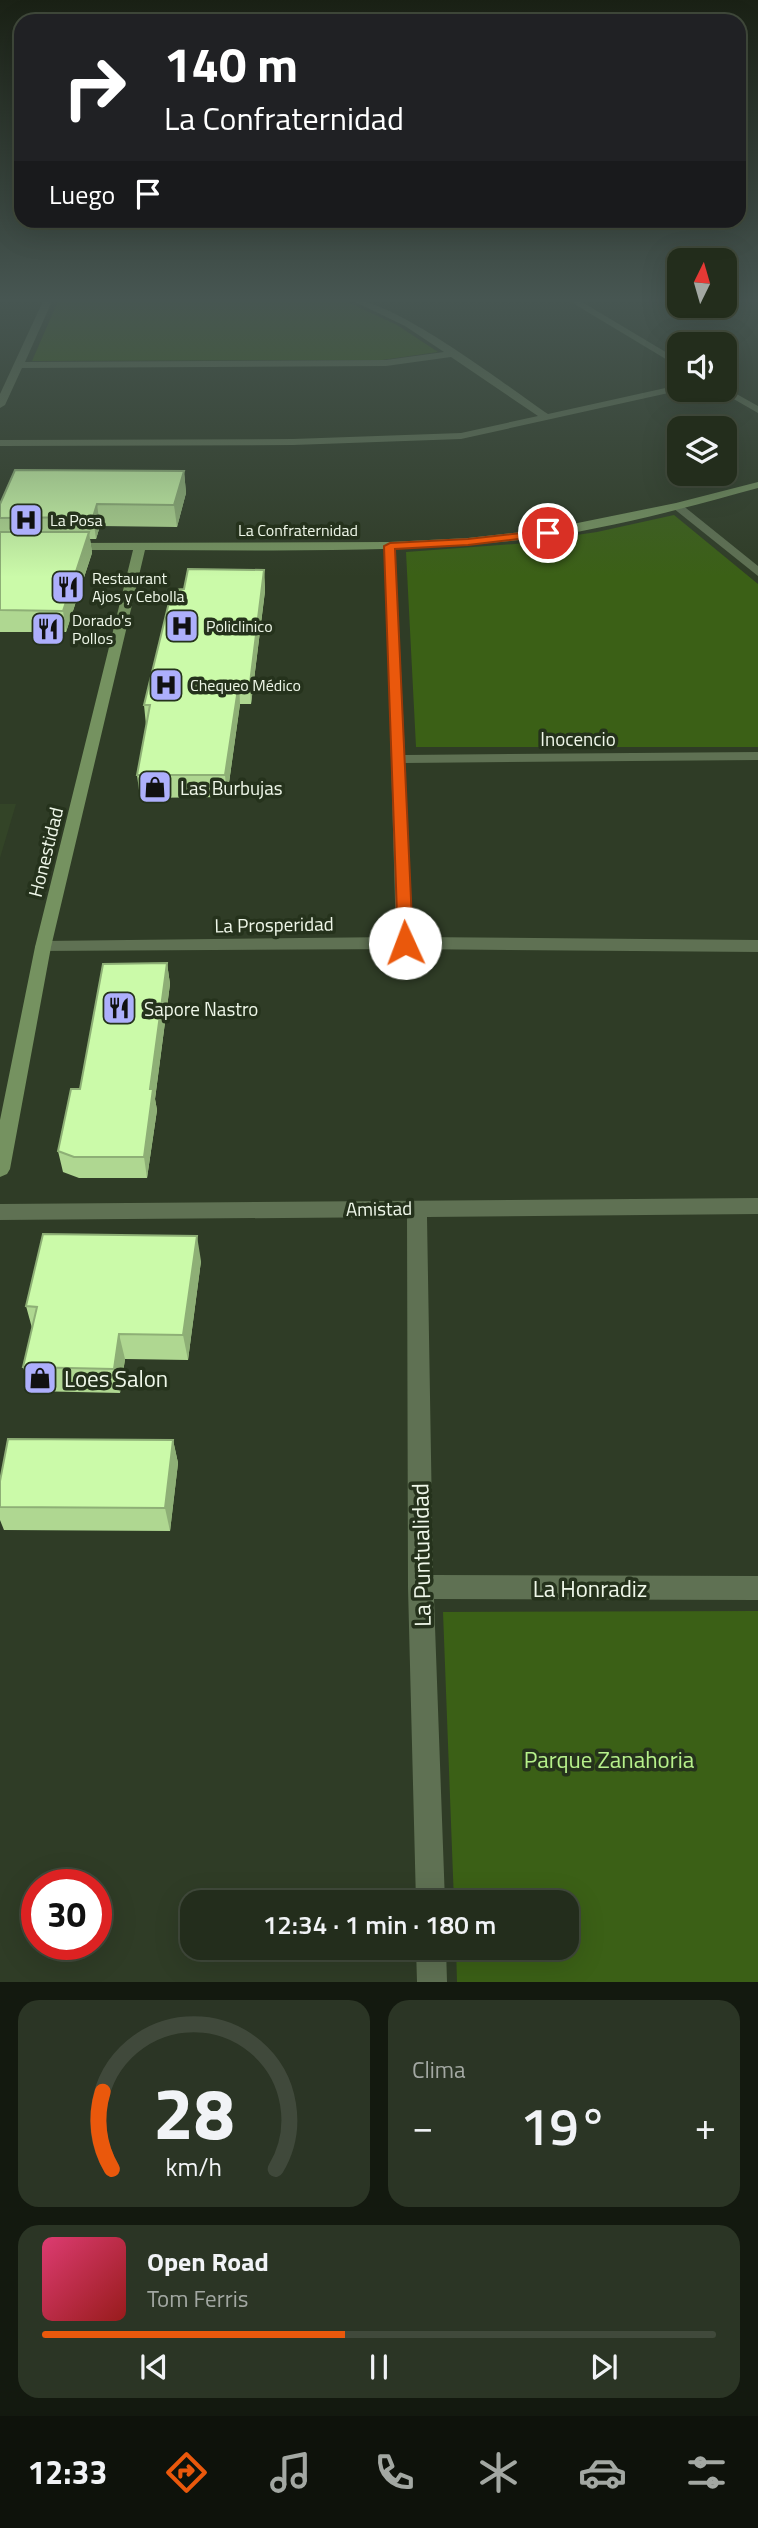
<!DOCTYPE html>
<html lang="es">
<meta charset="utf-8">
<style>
:root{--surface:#232d1c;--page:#2b3525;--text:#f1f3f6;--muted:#a3a8a3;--line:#40493b;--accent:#ea580c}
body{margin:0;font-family:"Titillium Web",sans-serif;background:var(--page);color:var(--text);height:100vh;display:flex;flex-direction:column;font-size:26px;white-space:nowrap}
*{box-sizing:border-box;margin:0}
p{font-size:23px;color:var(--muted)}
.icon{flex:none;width:38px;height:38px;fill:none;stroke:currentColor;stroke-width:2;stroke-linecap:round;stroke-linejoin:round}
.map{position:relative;height:1982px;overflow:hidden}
.sheet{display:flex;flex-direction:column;gap:18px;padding:18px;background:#13190f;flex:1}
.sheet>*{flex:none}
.top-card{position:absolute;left:14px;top:14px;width:732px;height:214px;border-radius:21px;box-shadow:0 7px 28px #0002,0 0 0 2px var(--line);background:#202124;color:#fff;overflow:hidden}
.needle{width:46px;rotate:5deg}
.fabs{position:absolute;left:667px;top:248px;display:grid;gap:14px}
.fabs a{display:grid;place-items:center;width:70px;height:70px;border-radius:14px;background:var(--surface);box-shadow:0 7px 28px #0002,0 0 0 2px var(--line);font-size:35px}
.speed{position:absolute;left:21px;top:1869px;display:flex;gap:14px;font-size:35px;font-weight:700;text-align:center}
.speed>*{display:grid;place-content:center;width:91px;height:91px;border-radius:50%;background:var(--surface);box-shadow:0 7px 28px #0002,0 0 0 2px var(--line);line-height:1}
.speed .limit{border:10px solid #d22;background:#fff;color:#111}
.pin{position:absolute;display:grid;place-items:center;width:60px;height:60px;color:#fff;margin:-30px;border:4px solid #fff;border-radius:50%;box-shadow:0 2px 7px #0007}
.me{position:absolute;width:77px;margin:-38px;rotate:358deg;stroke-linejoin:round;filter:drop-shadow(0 0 5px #0008)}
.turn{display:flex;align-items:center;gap:24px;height:147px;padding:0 35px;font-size:32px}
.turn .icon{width:91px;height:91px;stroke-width:2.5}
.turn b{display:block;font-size:49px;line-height:60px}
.then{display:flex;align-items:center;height:66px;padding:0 35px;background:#0003;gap:14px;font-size:26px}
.big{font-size:52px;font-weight:600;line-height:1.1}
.sheet .widget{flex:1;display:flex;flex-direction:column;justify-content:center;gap:10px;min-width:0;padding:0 24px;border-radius:21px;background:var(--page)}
.sheet .dial{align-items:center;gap:0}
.dial svg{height:182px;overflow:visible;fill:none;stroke:var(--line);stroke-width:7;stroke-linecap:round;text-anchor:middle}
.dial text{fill:var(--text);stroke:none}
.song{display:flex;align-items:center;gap:21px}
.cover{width:84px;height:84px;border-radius:10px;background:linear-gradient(135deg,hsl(340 70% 55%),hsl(0 70% 35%))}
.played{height:7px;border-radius:4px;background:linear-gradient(90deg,var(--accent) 45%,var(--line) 45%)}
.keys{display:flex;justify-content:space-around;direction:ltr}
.heat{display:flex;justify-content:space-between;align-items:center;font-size:38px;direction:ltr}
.sheet .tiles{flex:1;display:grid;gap:18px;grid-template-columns:1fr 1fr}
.widget:last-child{grid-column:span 2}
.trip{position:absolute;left:180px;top:1890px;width:399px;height:70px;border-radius:21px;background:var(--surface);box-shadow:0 7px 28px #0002,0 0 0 2px var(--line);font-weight:600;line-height:70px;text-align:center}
.menu{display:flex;height:112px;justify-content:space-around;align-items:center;background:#0e120b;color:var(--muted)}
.menu .icon{width:49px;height:49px}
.menu .current{color:var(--accent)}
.menu b{font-size:32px;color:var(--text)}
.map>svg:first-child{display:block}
</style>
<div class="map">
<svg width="758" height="1982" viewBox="0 0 758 1982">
<rect width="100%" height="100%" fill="#2f3c26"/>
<polygon fill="#334427" points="0,804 16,804 0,858"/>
<g fill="#3b6016">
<polygon points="59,299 341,299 397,325 438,352 382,360 32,361"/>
<polygon points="674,515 758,584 758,747 416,747 406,552 515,544 597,532"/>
<polygon points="758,1611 758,1982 457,1982 456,1948 567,1948 567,1902 454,1902 443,1612"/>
</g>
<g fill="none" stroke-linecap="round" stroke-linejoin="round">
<g fill="#5f7153" fill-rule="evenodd">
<path d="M44,299H53L25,362L386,360L444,352L405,326L349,299C394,299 507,386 548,414L679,385V390H682L461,439L293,445L0,446V440L293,439L461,433L538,416L451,357L386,366L22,368L5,405L0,408V394Z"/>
<polygon points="566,299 577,299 679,360 679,367"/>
<polygon points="724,387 758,406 758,413 718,390 724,390"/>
<polygon points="673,504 681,504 758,566 758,576 673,508"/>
<polygon points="385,543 395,546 405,755 758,752 758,760 405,763 413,937 758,940 758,952 405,949 37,951 35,947 37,943 43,941 396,937"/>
<polygon points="758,1198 758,1214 427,1217 433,1575 758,1576 758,1600 434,1599 445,1902 416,1902 408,1587 407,1217 0,1220 0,1204"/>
<polygon points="416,1948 446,1948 447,1982 417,1982"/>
</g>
<path fill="#759260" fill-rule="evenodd" d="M758,482V488C688,507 616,527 545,537C412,554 278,550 145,550L51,947L10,1169L7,1174L0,1177V1120L35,947L133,550H66L62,549V543L389,542L468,538L548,529L676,503Z"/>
</g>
<g fill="#afd791">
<polygon points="184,471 186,493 177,527 100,526 96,539 90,539 92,553 66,632 0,632 0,504"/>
<polygon points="264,570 265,591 251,704 240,704 227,797 140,798 137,775 146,725 144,705 184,589"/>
<polygon points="167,963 170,984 155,1099 157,1110 147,1178 79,1178 63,1172 58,1151 80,1089"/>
<polygon points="201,1261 188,1360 125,1359 120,1393 31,1391 23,1367 32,1328 26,1306"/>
<polygon points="173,1440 178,1463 170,1531 4,1530 0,1520 0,1507"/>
</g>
<g fill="#8eaf76">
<polygon points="184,471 186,493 177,527 174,505"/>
<polygon points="97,504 100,526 96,539 93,517"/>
<polygon points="89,532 92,553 66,632 63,611"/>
<polygon points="264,570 265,591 251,704 250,683"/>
<polygon points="239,682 240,704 227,797 225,775"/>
<polygon points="167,963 170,984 155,1099 157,1110 147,1178 144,1157 150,1089"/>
<polygon points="197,1236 201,1261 188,1360 183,1335"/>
<polygon points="119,1334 125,1359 120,1393 114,1369"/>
<polygon points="173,1440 178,1463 170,1531 165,1508"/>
</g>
<g fill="#cbfaa9" stroke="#8eaf76" stroke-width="2">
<polygon points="15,470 184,471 174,505 97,504 93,517 0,518 0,504"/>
<polygon points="0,532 89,532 63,611 0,610"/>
<polygon points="188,569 264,570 250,683 239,682 225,775 137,775 150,705 144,705 172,590 184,589"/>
<polygon points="167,963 150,1089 153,1089 144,1157 74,1157 58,1151 71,1089 80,1089 103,964"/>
<polygon points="43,1234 197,1236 183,1335 119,1334 114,1369 23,1367 37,1307 26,1306"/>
<polygon points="8,1439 173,1440 165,1508 0,1507 0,1481"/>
</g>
<linearGradient id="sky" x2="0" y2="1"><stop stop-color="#1a2115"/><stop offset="0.52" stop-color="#475652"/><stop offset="1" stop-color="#475652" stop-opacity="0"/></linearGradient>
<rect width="758" height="577" fill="url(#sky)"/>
<polygon fill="#ea580c" stroke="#983908" stroke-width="2" points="548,530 552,531 552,535 468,545 395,549 413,943 411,947 400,947 398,943 384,546 390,543 468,539"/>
<defs>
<symbol id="hospital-square" viewBox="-11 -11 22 22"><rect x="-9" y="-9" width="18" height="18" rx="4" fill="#adaffb" stroke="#25321c"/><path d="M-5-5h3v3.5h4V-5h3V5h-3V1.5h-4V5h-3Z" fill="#111"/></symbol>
<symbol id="restaurant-square" viewBox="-11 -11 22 22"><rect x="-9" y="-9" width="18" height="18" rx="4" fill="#adaffb" stroke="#25321c"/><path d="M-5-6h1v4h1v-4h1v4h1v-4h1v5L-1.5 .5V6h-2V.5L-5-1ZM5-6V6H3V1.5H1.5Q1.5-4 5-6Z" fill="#111"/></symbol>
<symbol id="shop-square" viewBox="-11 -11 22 22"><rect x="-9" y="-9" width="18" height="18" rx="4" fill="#adaffb" stroke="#25321c"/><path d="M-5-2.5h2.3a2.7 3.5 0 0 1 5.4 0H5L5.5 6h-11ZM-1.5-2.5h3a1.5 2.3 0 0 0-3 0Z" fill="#111"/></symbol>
</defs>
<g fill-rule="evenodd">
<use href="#hospital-square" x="7" y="501" width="38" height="38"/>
<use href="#restaurant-square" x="49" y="568" width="38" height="38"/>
<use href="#hospital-square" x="163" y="607" width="38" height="38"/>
<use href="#restaurant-square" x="29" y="610" width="38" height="38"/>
<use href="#hospital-square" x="147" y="666" width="38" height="38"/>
<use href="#shop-square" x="136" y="768" width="38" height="38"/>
<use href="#restaurant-square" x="100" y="989" width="38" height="38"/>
<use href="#shop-square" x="21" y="1359" width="38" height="38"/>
</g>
<g text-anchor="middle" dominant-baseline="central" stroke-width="7" stroke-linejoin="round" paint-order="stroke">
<g font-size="16" fill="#eff7e9" stroke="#25321c" text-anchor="start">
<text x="50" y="520">La Posa</text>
<text x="92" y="578">Restaurant<tspan x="92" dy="18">Ajos y Cebolla</tspan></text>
<text x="72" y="620">Dorado's<tspan x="72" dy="18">Pollos</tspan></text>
<text x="206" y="626">Policlinico</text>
<text x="190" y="685">Chequeo Médico</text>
</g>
<g font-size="16" fill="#eff7e9" stroke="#25321c">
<text x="298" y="530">La Confraternidad</text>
</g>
<g font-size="19" fill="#eff7e9" stroke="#25321c">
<text x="578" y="738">Inocencio</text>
<text transform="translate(45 852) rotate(-76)">Honestidad</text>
<text transform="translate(274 924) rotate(-1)">La Prosperidad</text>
<text transform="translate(379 1208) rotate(-1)">Amistad</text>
</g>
<g font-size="19" fill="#eff7e9" stroke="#25321c" text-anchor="start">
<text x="180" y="787">Las Burbujas</text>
<text x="144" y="1008">Sapore Nastro</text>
</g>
<g font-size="23" fill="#eff7e9" stroke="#25321c" text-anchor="start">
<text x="64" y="1378">Loes Salon</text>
</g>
<g font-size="23" fill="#eff7e9" stroke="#25321c">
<text transform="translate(421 1555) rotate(-91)">La Puntualidad</text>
<text x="590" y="1588">La Honradiz</text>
</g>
<g font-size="23" fill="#b7f18b" stroke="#25321c">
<text x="609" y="1759">Parque Zanahoria</text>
</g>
</g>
</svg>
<div class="fabs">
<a><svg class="needle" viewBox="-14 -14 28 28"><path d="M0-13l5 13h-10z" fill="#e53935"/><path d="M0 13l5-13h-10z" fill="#a3a8a3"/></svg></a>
<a><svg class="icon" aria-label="sound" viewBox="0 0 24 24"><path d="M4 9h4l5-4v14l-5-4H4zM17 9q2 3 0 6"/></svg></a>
<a><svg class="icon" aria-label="layers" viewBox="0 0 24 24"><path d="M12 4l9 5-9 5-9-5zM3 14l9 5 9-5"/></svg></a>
</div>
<div class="speed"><div class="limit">30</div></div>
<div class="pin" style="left:548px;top:533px;background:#d93025"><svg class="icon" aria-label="arrive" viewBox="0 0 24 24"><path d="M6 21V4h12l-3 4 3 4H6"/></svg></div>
<svg class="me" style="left:405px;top:943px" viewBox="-20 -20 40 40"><circle r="19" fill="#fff"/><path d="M0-13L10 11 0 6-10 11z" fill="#ea580c"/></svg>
<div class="trip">12:34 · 1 min · 180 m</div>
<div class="top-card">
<div class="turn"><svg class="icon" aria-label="right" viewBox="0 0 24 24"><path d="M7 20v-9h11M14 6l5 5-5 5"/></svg><div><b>140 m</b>La Confraternidad</div></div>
<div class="then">Luego<svg class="icon" aria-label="arrive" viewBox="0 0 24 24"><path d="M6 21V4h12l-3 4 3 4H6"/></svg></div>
</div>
</div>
<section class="sheet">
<div class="tiles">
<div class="widget dial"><svg viewBox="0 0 100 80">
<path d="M14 69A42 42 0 1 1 86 69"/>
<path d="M14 69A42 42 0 0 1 10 35" stroke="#ea580c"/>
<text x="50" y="56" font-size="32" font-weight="700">28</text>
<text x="50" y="72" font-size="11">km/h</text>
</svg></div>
<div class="widget"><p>Clima</p>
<div class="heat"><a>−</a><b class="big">19°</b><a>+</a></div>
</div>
<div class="widget">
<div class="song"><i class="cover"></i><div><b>Open Road</b><p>Tom Ferris</p></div></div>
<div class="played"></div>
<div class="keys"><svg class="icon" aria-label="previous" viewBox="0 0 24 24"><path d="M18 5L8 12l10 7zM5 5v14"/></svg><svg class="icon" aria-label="pause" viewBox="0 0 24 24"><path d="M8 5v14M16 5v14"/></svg><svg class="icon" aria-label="next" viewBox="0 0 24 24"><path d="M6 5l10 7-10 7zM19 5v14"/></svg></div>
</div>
</div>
</section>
<nav class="menu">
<b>12:33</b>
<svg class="icon current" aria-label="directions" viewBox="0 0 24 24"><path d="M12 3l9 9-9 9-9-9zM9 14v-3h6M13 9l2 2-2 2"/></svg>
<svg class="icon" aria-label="music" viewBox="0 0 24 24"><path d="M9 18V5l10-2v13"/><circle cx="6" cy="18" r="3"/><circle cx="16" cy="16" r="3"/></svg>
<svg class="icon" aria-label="phone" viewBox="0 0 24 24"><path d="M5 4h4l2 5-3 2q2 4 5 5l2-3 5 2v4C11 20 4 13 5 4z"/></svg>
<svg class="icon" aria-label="climate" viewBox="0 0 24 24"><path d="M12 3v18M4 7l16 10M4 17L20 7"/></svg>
<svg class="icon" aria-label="car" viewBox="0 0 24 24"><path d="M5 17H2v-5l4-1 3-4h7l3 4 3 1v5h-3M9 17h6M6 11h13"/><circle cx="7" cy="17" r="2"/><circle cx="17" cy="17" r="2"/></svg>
<svg class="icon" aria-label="filters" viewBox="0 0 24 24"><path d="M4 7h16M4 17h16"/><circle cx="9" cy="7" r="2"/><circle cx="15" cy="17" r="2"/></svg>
</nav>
